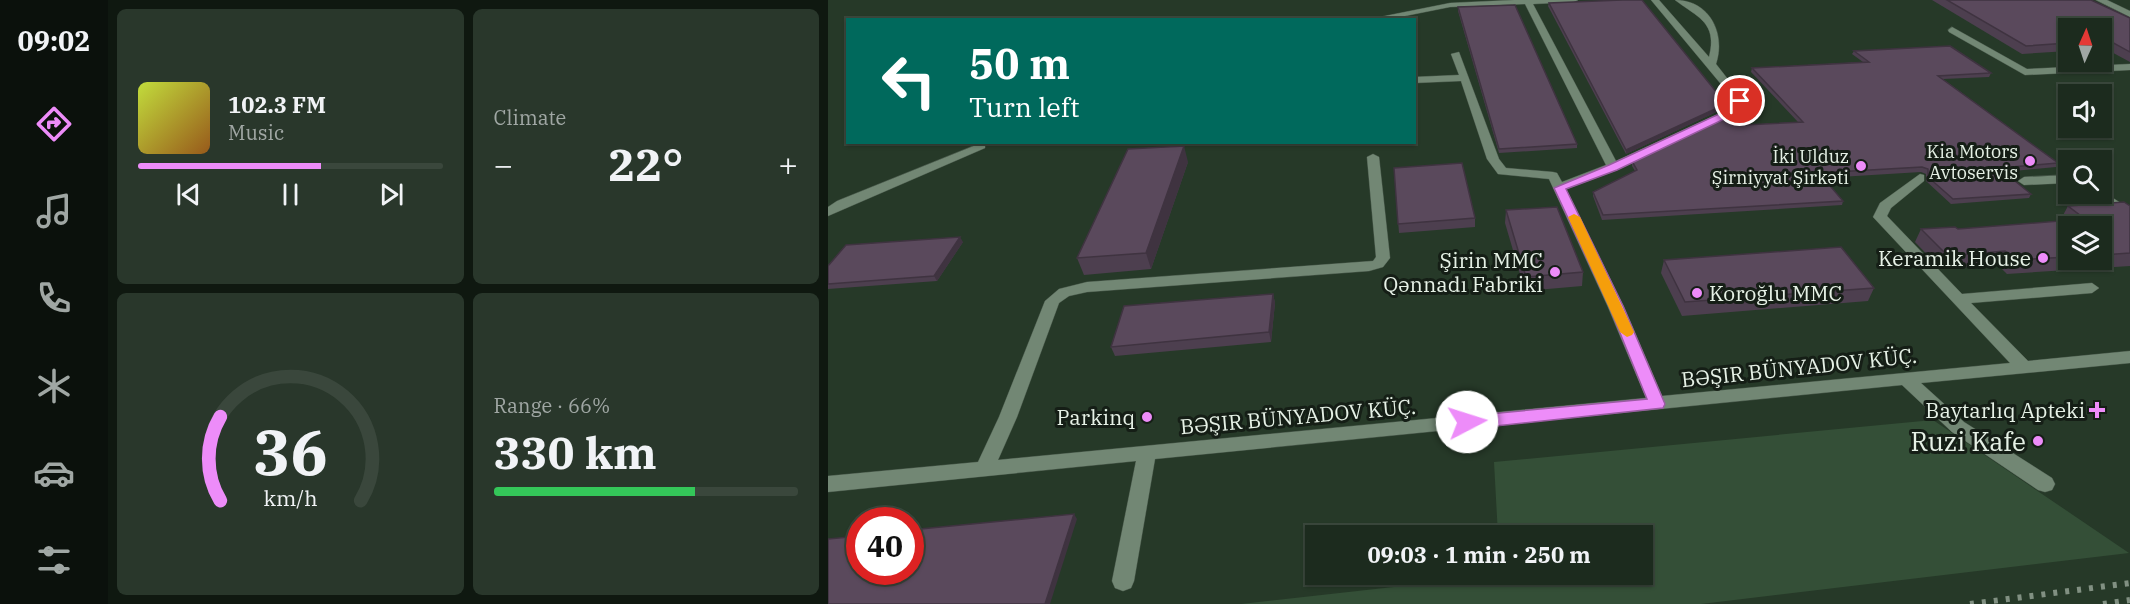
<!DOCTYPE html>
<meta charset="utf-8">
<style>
:root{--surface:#1c2b1e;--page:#29372b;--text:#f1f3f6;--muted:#a0a7a4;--line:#3a473c;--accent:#ed8cf9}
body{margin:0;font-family:"IBM Plex Serif",serif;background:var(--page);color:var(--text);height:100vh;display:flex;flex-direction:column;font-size:22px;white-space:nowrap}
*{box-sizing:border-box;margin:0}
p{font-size:20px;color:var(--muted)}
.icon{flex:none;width:33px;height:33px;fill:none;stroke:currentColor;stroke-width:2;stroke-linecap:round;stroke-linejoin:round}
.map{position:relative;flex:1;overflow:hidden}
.drawer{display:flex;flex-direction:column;gap:9px;padding:9px;background:#0f1810;width:720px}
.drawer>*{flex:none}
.banner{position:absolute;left:18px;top:18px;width:570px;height:126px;border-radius:0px;box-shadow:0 2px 4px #0004,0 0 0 2px var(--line);background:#00695c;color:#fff;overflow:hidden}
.needle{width:39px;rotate:3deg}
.fabs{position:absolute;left:1230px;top:18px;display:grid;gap:12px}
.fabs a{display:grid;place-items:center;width:54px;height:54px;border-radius:0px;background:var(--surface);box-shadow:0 2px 4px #0004,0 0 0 2px var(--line);font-size:30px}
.speed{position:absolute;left:18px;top:507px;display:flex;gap:12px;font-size:30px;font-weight:700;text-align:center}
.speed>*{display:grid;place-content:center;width:78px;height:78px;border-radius:50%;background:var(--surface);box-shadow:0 2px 4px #0004,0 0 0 2px var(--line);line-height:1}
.speed .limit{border:9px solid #d22;background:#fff;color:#111}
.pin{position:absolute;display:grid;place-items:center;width:51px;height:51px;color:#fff;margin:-26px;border:3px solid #fff;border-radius:50%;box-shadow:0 2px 6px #0007}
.me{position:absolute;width:66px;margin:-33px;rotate:85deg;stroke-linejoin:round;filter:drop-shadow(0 0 4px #0008)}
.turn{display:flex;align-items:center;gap:21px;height:126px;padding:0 24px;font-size:27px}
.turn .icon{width:78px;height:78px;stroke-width:2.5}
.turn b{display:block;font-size:42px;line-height:51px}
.big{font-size:45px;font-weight:700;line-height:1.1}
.drawer .tile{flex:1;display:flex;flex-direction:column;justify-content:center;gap:9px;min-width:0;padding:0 21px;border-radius:9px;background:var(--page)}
.drawer .dial{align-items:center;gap:0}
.dial svg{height:156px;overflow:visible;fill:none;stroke:var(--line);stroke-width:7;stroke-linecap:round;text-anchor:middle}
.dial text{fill:var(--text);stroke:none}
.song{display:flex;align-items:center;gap:18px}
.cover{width:72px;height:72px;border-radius:9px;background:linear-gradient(135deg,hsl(70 70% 55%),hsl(30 70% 35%))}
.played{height:6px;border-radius:3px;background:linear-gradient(90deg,var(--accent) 60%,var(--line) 60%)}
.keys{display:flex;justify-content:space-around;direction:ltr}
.heat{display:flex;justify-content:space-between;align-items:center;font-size:33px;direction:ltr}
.charge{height:9px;border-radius:4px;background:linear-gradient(90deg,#34c759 66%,var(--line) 0)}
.drawer .tiles{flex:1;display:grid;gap:9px;grid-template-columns:repeat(2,1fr)}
.trip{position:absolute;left:477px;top:525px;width:348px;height:60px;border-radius:0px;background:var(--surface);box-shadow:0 2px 4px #0004,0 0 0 2px var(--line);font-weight:700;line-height:60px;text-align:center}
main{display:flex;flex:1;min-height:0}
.menu{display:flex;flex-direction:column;width:108px;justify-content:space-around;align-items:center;background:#0b110c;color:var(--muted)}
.menu .icon{width:42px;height:42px}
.menu .current{color:var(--accent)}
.menu b{font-size:27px;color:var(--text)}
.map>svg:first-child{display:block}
</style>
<main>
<nav class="menu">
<b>09:02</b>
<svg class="icon current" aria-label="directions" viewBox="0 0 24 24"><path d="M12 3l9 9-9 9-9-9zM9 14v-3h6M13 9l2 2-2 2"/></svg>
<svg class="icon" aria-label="music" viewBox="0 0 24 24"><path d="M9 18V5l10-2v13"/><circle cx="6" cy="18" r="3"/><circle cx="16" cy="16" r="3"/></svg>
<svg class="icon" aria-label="phone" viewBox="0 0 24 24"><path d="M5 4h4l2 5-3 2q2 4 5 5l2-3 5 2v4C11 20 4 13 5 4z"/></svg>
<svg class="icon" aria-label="climate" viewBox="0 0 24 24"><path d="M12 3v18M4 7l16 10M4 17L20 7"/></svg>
<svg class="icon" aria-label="car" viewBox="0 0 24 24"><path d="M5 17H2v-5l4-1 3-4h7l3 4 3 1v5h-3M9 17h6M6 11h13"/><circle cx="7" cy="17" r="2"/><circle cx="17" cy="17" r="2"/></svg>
<svg class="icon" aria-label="filters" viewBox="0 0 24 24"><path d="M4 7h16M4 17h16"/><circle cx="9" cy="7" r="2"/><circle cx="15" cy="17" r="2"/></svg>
</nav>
<section class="drawer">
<div class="tiles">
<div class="tile">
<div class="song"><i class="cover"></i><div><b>102.3 FM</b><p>Music</p></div></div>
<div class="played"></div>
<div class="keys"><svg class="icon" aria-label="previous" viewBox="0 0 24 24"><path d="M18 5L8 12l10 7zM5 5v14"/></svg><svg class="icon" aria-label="pause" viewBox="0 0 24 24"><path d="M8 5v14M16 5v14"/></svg><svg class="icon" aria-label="next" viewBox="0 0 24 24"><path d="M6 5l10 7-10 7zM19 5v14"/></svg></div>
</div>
<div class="tile"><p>Climate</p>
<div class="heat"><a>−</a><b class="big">22°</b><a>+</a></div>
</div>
<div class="tile dial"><svg viewBox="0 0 100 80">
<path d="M14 69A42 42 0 1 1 86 69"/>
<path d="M14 69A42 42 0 0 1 14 26" stroke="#ed8cf9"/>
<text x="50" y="56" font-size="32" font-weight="700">36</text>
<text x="50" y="72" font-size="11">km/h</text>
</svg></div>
<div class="tile"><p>Range · 66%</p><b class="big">330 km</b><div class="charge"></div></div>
</div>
</section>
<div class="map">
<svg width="1302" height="604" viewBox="0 0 1302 604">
<rect width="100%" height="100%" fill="#263928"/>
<polygon fill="#344f37" points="1105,420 1301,553 873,604 413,604 673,575 814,574 814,536 670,535 666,462"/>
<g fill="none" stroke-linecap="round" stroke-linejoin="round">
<defs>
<g id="minor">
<path d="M686,0H750L746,2L705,4L788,161L901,109L907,101L823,0H831L881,57C890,22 869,17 847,0C882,0 898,34 888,64L917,101L909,113L789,170L738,189L796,307L834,396L1182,363L1045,217L1052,203L1092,174L1096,175V181L1063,208L1059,216L1134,294L1264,283L1271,288L1264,293L1143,303L1200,361L1302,351V363L1093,383L1136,422L1224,478L1227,484L1224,490L1217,492L1210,490L1124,432L1074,385L327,459L306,581L303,588L295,591L287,588L284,581L308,461L0,492V476L150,462L171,417L217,301L231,289L259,282L545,261L548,257L539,157L545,154L551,157L562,258L555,267L541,271L259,292L241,296L231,303L189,417L170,460L818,398L780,307L721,179L670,174L659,159L633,81L586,83V77L631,75L623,54L631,52L671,159L678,168L725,172L729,173L734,182L778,165L697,4L622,7L557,20H537L622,3Z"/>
<polygon points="1268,0 1279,0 1302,11 1302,17"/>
<polygon points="1124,27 1199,69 1302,64 1302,70 1197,75 1121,32 1120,30"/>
<polygon points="153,143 157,144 157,148 0,216 0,207 9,201"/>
<polygon points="1240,175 1240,183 1196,185 1190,181 1196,177"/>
<polygon points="1274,191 1302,209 1302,219 1266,194 1274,194"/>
</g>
</defs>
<use href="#minor" stroke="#465648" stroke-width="1"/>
<use href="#minor" fill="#728774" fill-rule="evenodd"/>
<g stroke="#819082" stroke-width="6" stroke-dasharray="4 8" stroke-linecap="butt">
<polyline points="1142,604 1302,583"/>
<polyline points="1275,604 1302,600"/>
</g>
</g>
<g fill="#4d3f4f" fill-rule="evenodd">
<polygon points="1104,0 1263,0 1302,18 1302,62 1278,49 1274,49 1274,28 1240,28 1240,51 1194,54"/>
<polygon points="721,3 898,104 897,108 798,154 720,6"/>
<polygon points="630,7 749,144 749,148 671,153 630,11"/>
<polygon points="1026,51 1163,73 1161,77 1115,79 1230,163 1228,167 1176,172 1203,194 1201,198 1123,204 1098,181 1098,174 1093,172 995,178 1015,201 1014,205 774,220 765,196 765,192 807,171 804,166 804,161 915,125 970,122 923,72 924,68 1035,62 1024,54"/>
<polygon points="360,162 323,269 256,275 249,258"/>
<polygon points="566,168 647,218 647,227 571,233"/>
<path d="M1240,206H1302V266L1179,274L1170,265L1113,269L1087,242L1093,229H1130L1236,221L1233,219ZM1240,226H1274V260H1240Z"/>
<polygon points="678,210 755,272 754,286 697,291 677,223"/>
<polygon points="135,242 109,281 0,289 0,266"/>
<polygon points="836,260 1046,288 1040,301 854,316 833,273"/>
<polygon points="445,294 447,303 443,342 287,356 283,347"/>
</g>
<g fill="#3f3340">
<polygon points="898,104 897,108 798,154 798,150"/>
<polygon points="356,146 360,162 323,269 318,253"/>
<polygon points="132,237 135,242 109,281 106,276"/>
<polygon points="445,294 447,303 443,342 441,332"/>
<polygon points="246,514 249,519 222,604 217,604"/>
</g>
<g fill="#5a495c" stroke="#3f3340" stroke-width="1.5">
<polygon points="794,0 814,0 898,104 798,150 721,3"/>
<polygon points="1119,0 1263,0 1302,18 1302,52 1282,41 1274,42 1274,28 1240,28 1240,43 1198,46"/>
<polygon points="687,5 749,144 671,149 630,7"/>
<polygon points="1122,46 1163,73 1110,76 1230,163 1171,168 1203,194 1125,199 1100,177 1100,169 1094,167 991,173 1015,201 775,215 765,192 809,170 804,161 905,114 915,125 975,122 924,68 1041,62 1026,51"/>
<polygon points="356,146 318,253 249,258 300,149"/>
<polygon points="634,163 647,218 570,224 566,168"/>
<polygon points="1296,202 1302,206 1302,253 1274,255 1274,226 1240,226 1240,257 1187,260 1177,251 1120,256 1093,229 1127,227 1130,229 1257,219 1240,206"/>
<polygon points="729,207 755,272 698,277 678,210"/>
<polygon points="132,237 106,276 0,284 0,266 18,245"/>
<polygon points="1013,247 1046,288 857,302 836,260"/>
<polygon points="445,294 441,332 283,347 296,306"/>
<polygon points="246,514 217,604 0,604 0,539 32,536 32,572 82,572 82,530"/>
</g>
<polygon fill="#ed8cf9" stroke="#9a5ba2" stroke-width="1.5" points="912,98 916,101 909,113 789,170 738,189 795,306 837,404 835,408 639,429 633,427 631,422 633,418 639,416 819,399 781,306 726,188 781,165 902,109 908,99"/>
<polygon fill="#f59e0b" points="746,214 752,217 806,332 804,335 799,337 792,332 740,217"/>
<g fill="#ed8cf9" stroke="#151e16" stroke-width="2">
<circle cx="1202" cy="161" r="6"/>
<circle cx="1033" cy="166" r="6"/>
<circle cx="1215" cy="258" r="6"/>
<circle cx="727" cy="272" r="6"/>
<circle cx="869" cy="293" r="6"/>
<path d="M1266 401h6v6h6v6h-6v6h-6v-6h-6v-6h6z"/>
<circle cx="319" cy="417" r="6"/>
<circle cx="1210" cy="441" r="6"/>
</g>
<g text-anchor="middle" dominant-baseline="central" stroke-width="6" stroke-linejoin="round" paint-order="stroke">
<g font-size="18" fill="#e6f1e6" stroke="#151e16" text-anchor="end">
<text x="1190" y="151">Kia Motors<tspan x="1190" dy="21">Avtoservis</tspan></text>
<text x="1021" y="156">İki Ulduz<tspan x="1021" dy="21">Şirniyyat Şirkəti</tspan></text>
</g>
<g font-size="21" fill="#e6f1e6" stroke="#151e16" text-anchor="end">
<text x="1203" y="258">Keramik House</text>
<text x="715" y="260">Şirin MMC<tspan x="715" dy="24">Qənnadı Fabriki</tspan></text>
<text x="881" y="293" text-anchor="start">Koroğlu MMC</text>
<text x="1257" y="410">Baytarlıq Apteki</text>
<text x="307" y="417">Parkinq</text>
</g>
<g font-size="21" fill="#e6f1e6" stroke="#151e16">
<text transform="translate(971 367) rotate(-6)">BƏŞIR BÜNYADOV KÜÇ.</text>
<text transform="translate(470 416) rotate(-5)">BƏŞIR BÜNYADOV KÜÇ.</text>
</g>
<g font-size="26" fill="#e6f1e6" stroke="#151e16" text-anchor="end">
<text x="1198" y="441">Ruzi Kafe</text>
</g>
</g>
</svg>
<div class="fabs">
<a><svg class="needle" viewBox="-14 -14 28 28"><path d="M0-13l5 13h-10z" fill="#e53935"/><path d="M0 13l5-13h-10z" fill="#a0a7a4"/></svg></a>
<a><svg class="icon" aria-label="sound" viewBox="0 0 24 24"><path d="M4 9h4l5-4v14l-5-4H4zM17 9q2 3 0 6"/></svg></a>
<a><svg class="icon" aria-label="search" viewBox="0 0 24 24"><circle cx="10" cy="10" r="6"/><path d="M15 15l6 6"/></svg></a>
<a><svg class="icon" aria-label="layers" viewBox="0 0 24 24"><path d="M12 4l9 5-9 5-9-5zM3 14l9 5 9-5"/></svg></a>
</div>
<div class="speed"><div class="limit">40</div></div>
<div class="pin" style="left:912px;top:101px;background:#d93025"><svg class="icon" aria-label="arrive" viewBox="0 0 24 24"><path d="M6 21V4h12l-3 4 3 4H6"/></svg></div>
<svg class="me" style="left:639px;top:422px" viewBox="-20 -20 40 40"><circle r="19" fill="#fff"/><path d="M0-13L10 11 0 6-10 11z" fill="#ed8cf9"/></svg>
<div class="trip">09:03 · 1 min · 250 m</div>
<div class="banner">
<div class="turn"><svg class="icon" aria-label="left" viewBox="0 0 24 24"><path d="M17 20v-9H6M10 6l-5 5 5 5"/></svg><div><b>50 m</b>Turn left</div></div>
</div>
</div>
</main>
